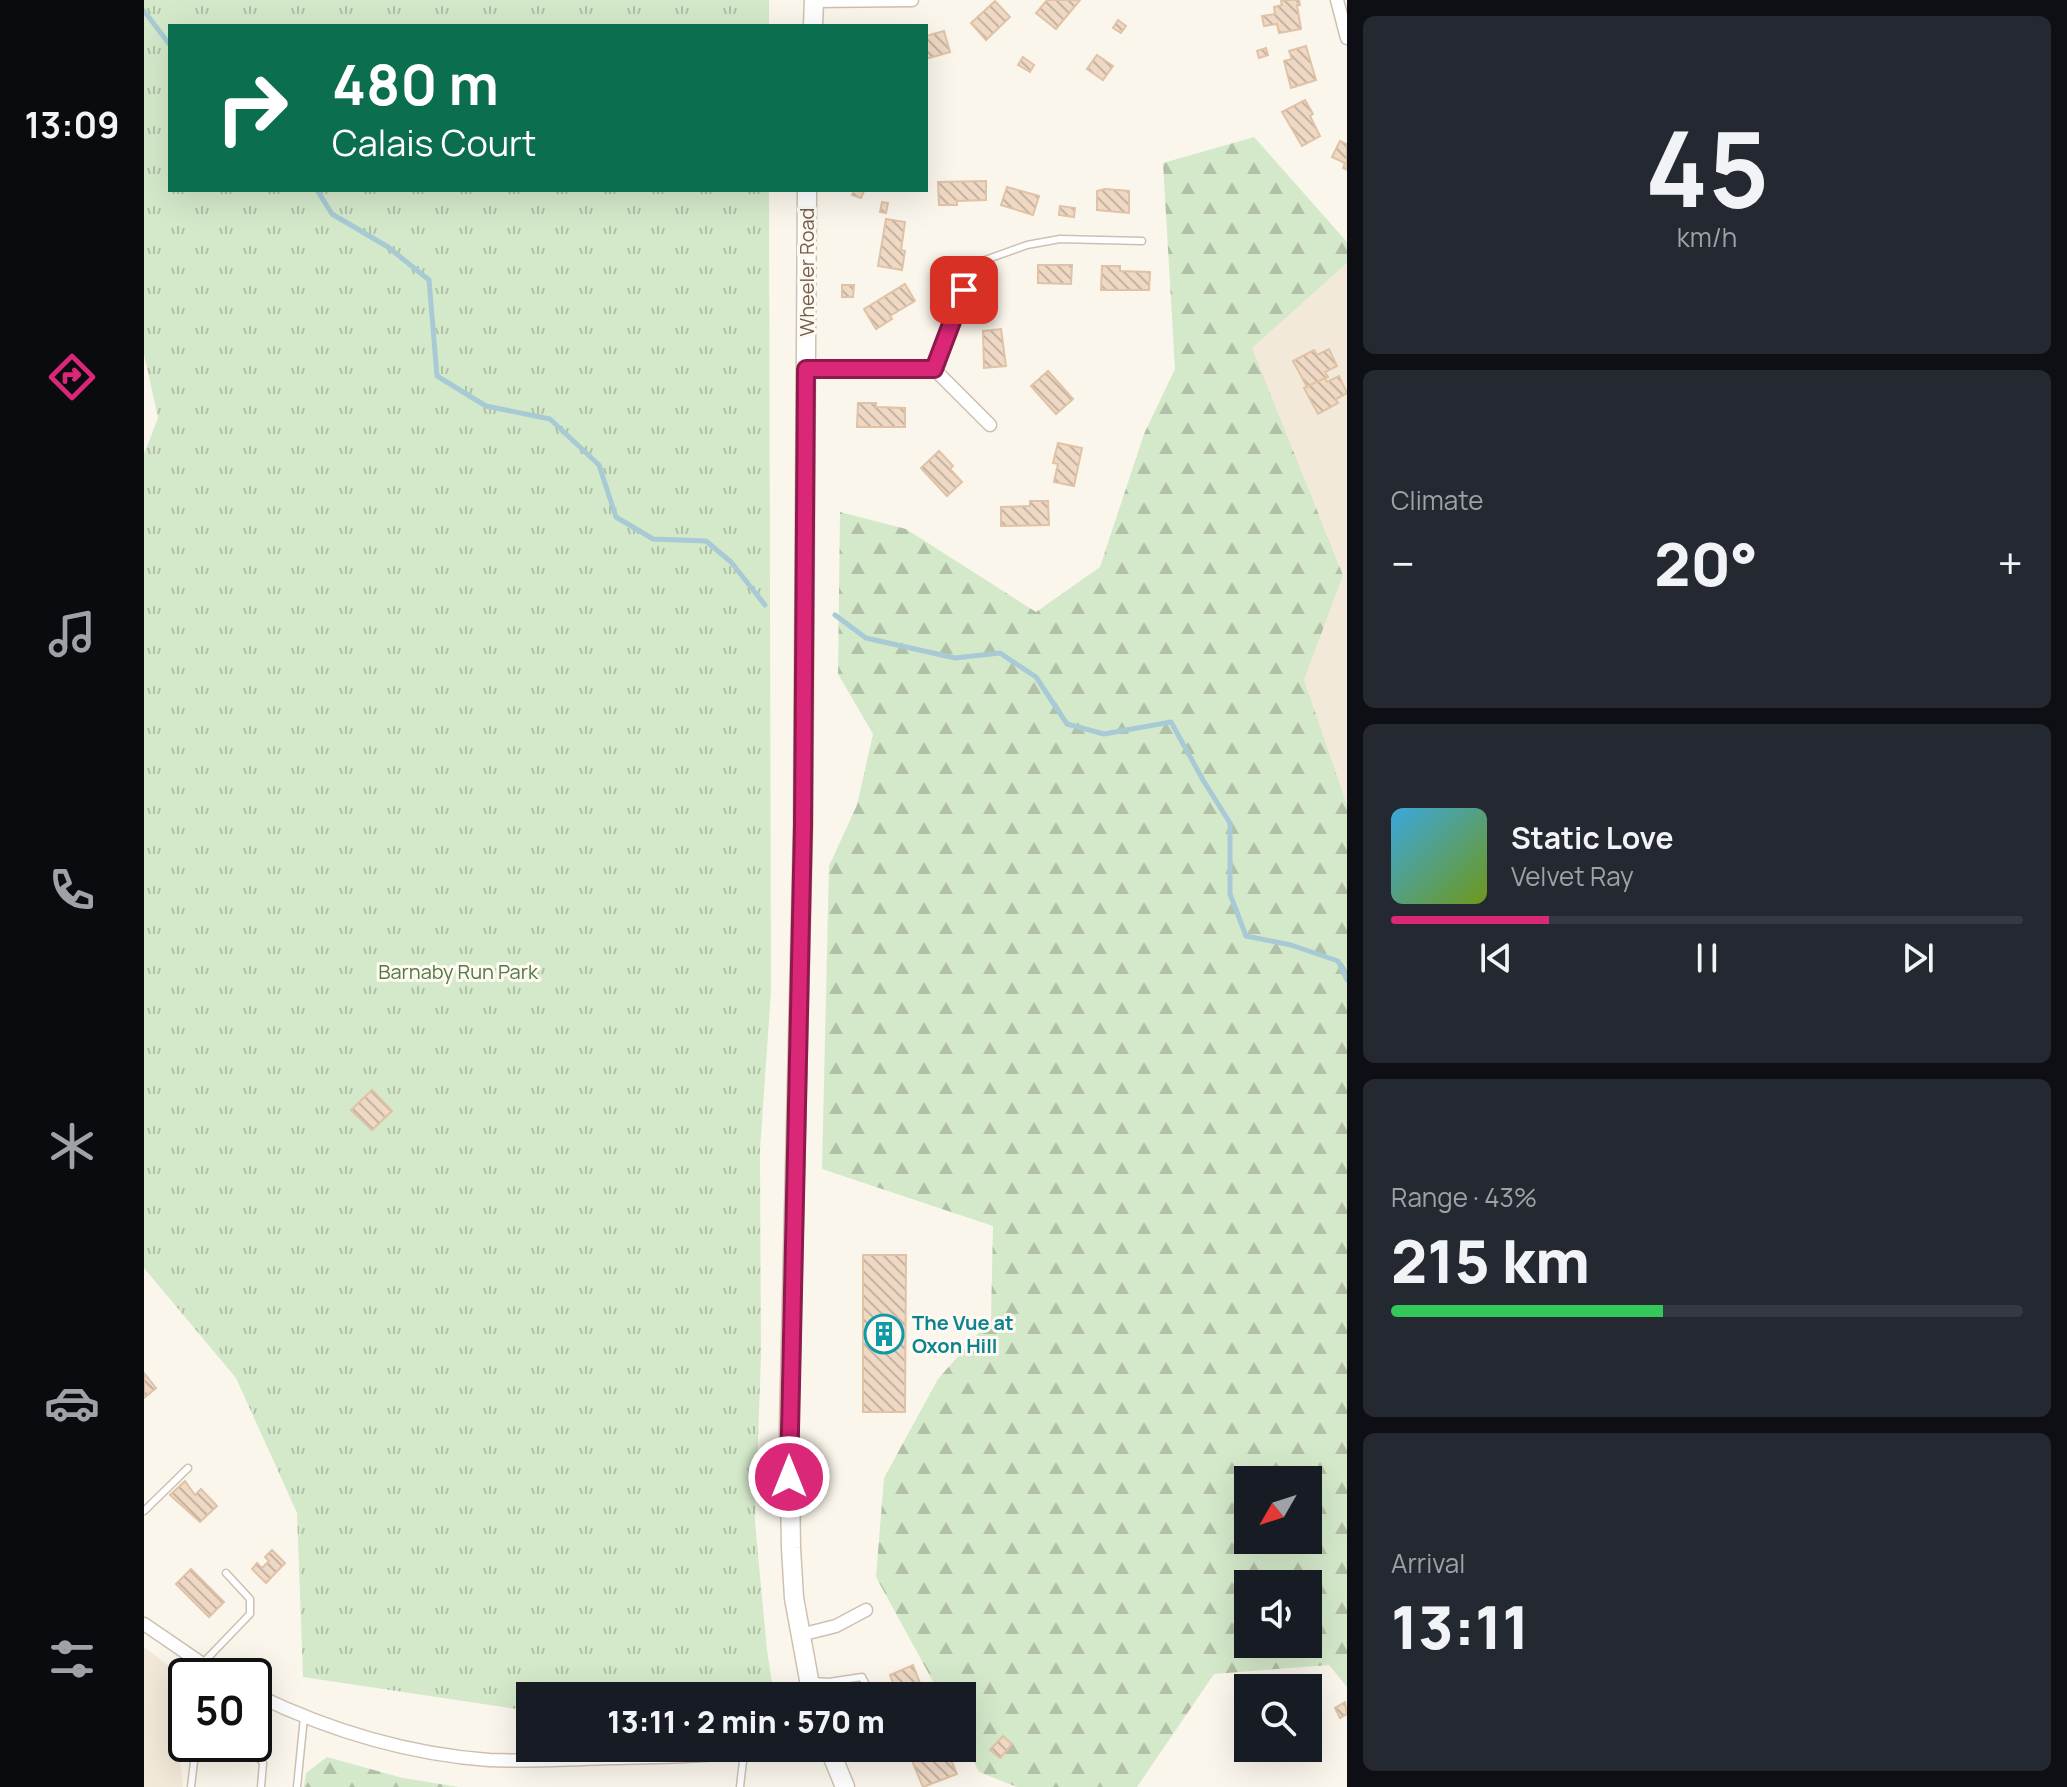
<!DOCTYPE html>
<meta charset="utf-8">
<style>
:root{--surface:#171b24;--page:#242831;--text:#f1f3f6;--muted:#9ea1a6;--line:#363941;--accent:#db2777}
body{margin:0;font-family:Manrope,sans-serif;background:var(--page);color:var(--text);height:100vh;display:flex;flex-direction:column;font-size:30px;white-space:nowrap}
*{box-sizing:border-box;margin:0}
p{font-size:26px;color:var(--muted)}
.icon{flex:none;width:44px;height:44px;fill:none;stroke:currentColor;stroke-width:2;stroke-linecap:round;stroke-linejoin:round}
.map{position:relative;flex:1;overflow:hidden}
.drawer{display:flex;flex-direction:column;gap:16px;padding:16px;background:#0d0f14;width:720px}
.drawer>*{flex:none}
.hud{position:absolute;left:24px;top:24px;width:760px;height:168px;border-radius:0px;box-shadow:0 8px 32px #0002;background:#0b6e4f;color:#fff;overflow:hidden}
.needle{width:52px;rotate:231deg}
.controls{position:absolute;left:1090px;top:1466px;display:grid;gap:16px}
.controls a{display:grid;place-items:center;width:88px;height:88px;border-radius:0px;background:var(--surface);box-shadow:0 8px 32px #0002;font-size:40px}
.speed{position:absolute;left:24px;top:1658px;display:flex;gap:16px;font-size:40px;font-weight:700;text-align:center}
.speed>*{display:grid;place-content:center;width:104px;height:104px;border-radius:50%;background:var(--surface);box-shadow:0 8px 32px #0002;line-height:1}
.speed .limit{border:4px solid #111;border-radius:12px;background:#fff;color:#111}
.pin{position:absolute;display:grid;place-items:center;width:68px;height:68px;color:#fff;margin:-34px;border-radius:16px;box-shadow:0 4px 12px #0006}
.me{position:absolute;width:88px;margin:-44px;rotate:0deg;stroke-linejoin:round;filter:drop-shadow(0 0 6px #0008)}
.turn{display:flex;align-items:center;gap:28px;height:168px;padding:0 32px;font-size:36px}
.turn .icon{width:104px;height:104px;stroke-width:2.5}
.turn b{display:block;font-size:56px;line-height:68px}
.big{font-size:60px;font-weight:800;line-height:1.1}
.drawer .widget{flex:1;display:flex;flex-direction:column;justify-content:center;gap:12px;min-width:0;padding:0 28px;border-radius:12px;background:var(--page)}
.drawer .dial{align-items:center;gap:0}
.dial b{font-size:104px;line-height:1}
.song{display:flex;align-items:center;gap:24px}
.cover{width:96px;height:96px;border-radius:12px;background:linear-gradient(135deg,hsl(200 70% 55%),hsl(80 70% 35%))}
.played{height:8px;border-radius:4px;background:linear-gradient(90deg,var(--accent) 25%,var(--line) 25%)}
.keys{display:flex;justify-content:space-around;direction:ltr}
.heat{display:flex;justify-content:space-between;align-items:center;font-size:44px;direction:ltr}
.charge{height:12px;border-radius:6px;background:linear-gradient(90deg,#34c759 43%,var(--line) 0)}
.trip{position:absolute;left:372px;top:1682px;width:460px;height:80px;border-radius:0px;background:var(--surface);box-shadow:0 8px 32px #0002;font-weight:800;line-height:80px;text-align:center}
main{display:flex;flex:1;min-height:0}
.tabs{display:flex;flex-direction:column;width:144px;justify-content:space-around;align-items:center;background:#090b0e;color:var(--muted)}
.tabs .icon{width:56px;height:56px}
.tabs .current{color:var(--accent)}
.tabs b{font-size:36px;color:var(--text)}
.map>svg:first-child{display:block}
</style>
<main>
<nav class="tabs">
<b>13:09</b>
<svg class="icon current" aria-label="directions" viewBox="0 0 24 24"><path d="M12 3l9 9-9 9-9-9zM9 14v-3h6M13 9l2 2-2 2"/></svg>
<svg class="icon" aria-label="music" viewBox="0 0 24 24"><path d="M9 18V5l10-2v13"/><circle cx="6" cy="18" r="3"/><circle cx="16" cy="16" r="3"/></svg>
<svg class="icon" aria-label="phone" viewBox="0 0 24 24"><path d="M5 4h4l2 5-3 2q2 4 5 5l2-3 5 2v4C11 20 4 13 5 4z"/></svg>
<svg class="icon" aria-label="climate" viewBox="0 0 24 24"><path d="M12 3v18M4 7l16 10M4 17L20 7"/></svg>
<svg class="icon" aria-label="car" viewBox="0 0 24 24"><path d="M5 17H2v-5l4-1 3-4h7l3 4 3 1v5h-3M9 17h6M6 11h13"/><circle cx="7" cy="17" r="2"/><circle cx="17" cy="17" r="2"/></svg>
<svg class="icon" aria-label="filters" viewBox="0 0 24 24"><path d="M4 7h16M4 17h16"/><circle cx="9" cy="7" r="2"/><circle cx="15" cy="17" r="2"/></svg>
</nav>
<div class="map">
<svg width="1203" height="1787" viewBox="0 0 1203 1787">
<defs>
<pattern id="grass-tufts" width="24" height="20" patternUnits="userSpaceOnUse" patternTransform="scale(2)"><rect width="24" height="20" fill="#d4e9ca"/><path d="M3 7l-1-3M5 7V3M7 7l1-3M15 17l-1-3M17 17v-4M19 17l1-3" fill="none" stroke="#b1c0a6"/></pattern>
<pattern id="forest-firs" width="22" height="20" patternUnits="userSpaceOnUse" patternTransform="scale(2)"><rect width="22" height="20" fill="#d4e9ca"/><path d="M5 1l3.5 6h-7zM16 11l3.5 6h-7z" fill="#b1c0a6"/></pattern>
<pattern id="building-back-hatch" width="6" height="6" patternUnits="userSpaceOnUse" patternTransform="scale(2)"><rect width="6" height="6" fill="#efd9c5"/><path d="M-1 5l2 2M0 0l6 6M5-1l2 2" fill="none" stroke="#c6b3a2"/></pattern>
</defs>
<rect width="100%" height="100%" fill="#fbf6eb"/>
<g fill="#f3e9da">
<polygon points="1203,263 1203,805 1159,680 1199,574 1107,347"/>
<polygon points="0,1647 27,1668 39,1787 0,1787"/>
</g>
<polygon fill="url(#grass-tufts)" points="0,0 625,0 625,26 26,26 26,190 625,190 627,992 616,1150 617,1356 611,1522 623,1650 630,1696 386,1696 386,1711 159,1677 153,1513 92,1378 0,1268 0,454 14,418 0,354"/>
<g fill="url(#forest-firs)" fill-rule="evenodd">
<path d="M1110,137L1203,242V263L1108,348L1199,575L1160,680L1203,805V1687L1185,1665L1070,1674L993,1787H873L835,1772L818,1738V1696H797L732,1577L740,1478L794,1379L847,1319L849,1226L678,1169L685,866L713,805L729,734L694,674L696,512L762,529L892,612L956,567L1000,434L1031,369L1019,163ZM1104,1480H1164V1540H1104ZM1104,1584H1164V1644H1104Z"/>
<polygon points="183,1757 259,1778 315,1787 160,1787 162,1773"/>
</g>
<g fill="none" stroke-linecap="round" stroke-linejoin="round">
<g stroke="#a7cad5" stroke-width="5">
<polyline points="0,11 26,45"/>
<polyline points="173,190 188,214 244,247 285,280 293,376 342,406 406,419 455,465 472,517 509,539 562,541 587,562 621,605"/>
<polyline points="691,615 722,638 811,658 856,653 892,677 923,724 960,734 1027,722 1059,780 1086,823 1086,894 1102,936 1147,945 1194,961 1203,980"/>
</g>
</g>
<g fill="url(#building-back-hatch)" stroke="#e0c2a6" stroke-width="2">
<polygon points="903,0 936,0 912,29 892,13"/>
<polygon points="1137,0 1155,0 1156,5 1153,5 1157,29 1135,33 1133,24 1120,26 1118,16 1131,14 1130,7 1138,5"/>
<polygon points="851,1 866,17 842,40 827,23"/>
<polygon points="974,20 982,26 977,33 969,28"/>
<polygon points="800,31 806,52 782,59 782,36"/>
<polygon points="1162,46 1172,80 1147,88 1140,61 1148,59 1145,51"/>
<polygon points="1122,48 1124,55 1115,58 1113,51"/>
<polygon points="953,55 969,66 959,80 943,69"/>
<polygon points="879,57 890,65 886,72 874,65"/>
<polygon points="1161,100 1169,114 1166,116 1176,136 1158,146 1138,112"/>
<polygon points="1196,141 1203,144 1203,170 1199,168 1201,163 1188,157"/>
<polygon points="842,181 842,200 813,201 813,205 795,205 794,182"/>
<polygon points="863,187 895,196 889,215 857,205"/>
<polygon points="961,189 985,191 985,213 953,210 953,191"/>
<polygon points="710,190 720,191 717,198 708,195"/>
<polygon points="738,202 744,203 742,213 736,212"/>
<polygon points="916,206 931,208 930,217 915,215"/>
<polygon points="742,219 761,222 757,250 761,251 758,270 734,266"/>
<polygon points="894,265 928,265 927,284 894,283"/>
<polygon points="958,266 976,266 976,271 1006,272 1005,290 957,290"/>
<polygon points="761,284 771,301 746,316 748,319 732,329 720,309"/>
<polygon points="698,285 710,285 709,297 698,297"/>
<polygon points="857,329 862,366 840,368 839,331"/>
<polygon points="1185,349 1193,366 1181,372 1184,377 1163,387 1149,361 1170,350 1173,355"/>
<polygon points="904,371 929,399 912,414 887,386"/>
<polygon points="1195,376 1203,393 1192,399 1194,403 1174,414 1160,388 1181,378 1183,382"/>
<polygon points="714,403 732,403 732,407 761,408 761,427 713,427"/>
<polygon points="914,443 938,448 930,486 910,482 914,464 909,463"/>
<polygon points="795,451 809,466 806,469 818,482 803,496 777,468"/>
<polygon points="886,501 904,501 905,525 857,526 857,507 886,506"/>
<polygon points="228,1090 248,1111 228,1130 207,1110"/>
<polygon points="719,1255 762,1255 761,1412 719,1412"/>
<polygon points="0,1373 12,1388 0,1398"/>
<polygon points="41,1481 51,1495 57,1489 73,1506 56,1522 26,1495"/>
<polygon points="128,1550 141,1563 122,1583 108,1569 113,1563 118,1568 125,1561 121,1557"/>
<polygon points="47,1569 80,1602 65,1617 32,1584"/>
<polygon points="769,1665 781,1696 754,1696 746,1675"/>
<polygon points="1201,1702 1203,1714 1196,1718 1191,1708"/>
<polygon points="859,1736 868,1744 856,1758 846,1750"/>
<polygon points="802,1748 813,1774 779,1787 763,1749"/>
</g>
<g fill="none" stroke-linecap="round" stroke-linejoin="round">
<defs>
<g id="service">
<polyline points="830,264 883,245 916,239 998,241"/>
<polyline points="0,1511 44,1468"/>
<polyline points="57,1665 106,1614 106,1599 82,1573"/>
<polyline points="668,1681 685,1682 718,1677 728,1696"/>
<polyline points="93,1744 111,1753 119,1763 117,1787"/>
<polyline points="47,1787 52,1744"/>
<polyline points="153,1787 160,1717"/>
<polyline points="596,1787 600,1752"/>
</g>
<g id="minor">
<polyline points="1193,0 1203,38"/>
<polyline points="670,1 768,0"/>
<polyline points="662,369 790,369 846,425"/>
<polyline points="790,369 830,264"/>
<polyline points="0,1624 76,1676"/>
<polyline points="656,1635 692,1626 722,1610"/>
<path d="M110,1694C184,1730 262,1754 345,1760C385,1762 427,1759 467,1758C519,1757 570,1757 620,1748"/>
</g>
<g id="secondary">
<polyline points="669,26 670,0"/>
<polyline points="663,190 659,826 645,1427 647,1548 650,1598 668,1696"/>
<polyline points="685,1748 701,1787"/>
</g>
</defs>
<use href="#service" stroke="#cdc0b1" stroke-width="9"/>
<use href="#minor" stroke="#cdc0b1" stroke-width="15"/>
<use href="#secondary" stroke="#d0c1af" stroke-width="21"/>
<use href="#service" stroke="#fff" stroke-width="6"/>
<use href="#minor" stroke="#fff" stroke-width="12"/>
<use href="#secondary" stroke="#fff" stroke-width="18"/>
</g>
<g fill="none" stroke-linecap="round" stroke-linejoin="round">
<defs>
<polyline id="route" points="645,1477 659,826 662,369 790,369 820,290"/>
</defs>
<use href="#route" stroke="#8e194d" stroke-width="20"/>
<use href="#route" stroke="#db2777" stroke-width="14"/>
</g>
<defs>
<symbol id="building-ring" viewBox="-11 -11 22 22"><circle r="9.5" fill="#fefaf2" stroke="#0f9aa8" stroke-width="1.5"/><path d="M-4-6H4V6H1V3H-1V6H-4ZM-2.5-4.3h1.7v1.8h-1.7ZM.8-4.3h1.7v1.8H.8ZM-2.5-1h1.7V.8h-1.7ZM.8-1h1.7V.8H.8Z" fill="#0f9aa8"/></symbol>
</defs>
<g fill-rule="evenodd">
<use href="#building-ring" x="718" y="1312" width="44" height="44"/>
</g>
<g text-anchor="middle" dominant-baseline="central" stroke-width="6" stroke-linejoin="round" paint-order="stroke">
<g font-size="20" fill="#75604f" stroke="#fefaf2">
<text transform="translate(662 272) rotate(-90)">Wheeler Road</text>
</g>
<g font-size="20" fill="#537948" stroke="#fefaf2">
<text x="314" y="971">Barnaby Run Park</text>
</g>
<g font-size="20" font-weight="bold" fill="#0d838f" stroke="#fefaf2" text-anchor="start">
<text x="768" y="1322">The Vue at<tspan x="768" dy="23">Oxon Hill</tspan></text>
</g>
</g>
</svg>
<div class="controls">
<a><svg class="needle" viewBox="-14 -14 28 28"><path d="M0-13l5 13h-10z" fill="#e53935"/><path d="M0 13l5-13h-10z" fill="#9ea1a6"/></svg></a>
<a><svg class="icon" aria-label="sound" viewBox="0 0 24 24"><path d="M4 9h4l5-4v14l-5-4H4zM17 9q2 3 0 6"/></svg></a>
<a><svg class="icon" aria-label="search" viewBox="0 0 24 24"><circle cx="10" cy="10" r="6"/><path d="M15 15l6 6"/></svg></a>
</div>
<div class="speed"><div class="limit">50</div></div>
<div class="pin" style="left:820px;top:290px;background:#d93025"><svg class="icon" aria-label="arrive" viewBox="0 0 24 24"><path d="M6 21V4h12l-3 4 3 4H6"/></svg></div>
<svg class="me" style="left:645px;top:1477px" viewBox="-20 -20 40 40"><circle r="17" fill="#db2777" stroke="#fff" stroke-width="3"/><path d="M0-11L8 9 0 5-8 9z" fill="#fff"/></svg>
<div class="trip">13:11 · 2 min · 570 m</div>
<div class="hud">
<div class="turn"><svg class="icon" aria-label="right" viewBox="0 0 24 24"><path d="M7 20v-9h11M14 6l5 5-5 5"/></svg><div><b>480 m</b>Calais Court</div></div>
</div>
</div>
<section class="drawer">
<div class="widget dial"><b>45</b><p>km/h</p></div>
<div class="widget"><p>Climate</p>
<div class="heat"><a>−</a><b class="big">20°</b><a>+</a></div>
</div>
<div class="widget">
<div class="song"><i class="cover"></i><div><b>Static Love</b><p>Velvet Ray</p></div></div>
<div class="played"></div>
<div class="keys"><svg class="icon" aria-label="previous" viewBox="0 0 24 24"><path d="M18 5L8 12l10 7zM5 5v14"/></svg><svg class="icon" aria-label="pause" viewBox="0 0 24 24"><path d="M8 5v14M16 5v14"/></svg><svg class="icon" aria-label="next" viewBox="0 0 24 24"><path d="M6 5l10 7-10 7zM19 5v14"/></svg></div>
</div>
<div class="widget"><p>Range · 43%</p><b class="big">215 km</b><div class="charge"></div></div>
<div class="widget"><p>Arrival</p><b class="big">13:11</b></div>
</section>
</main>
